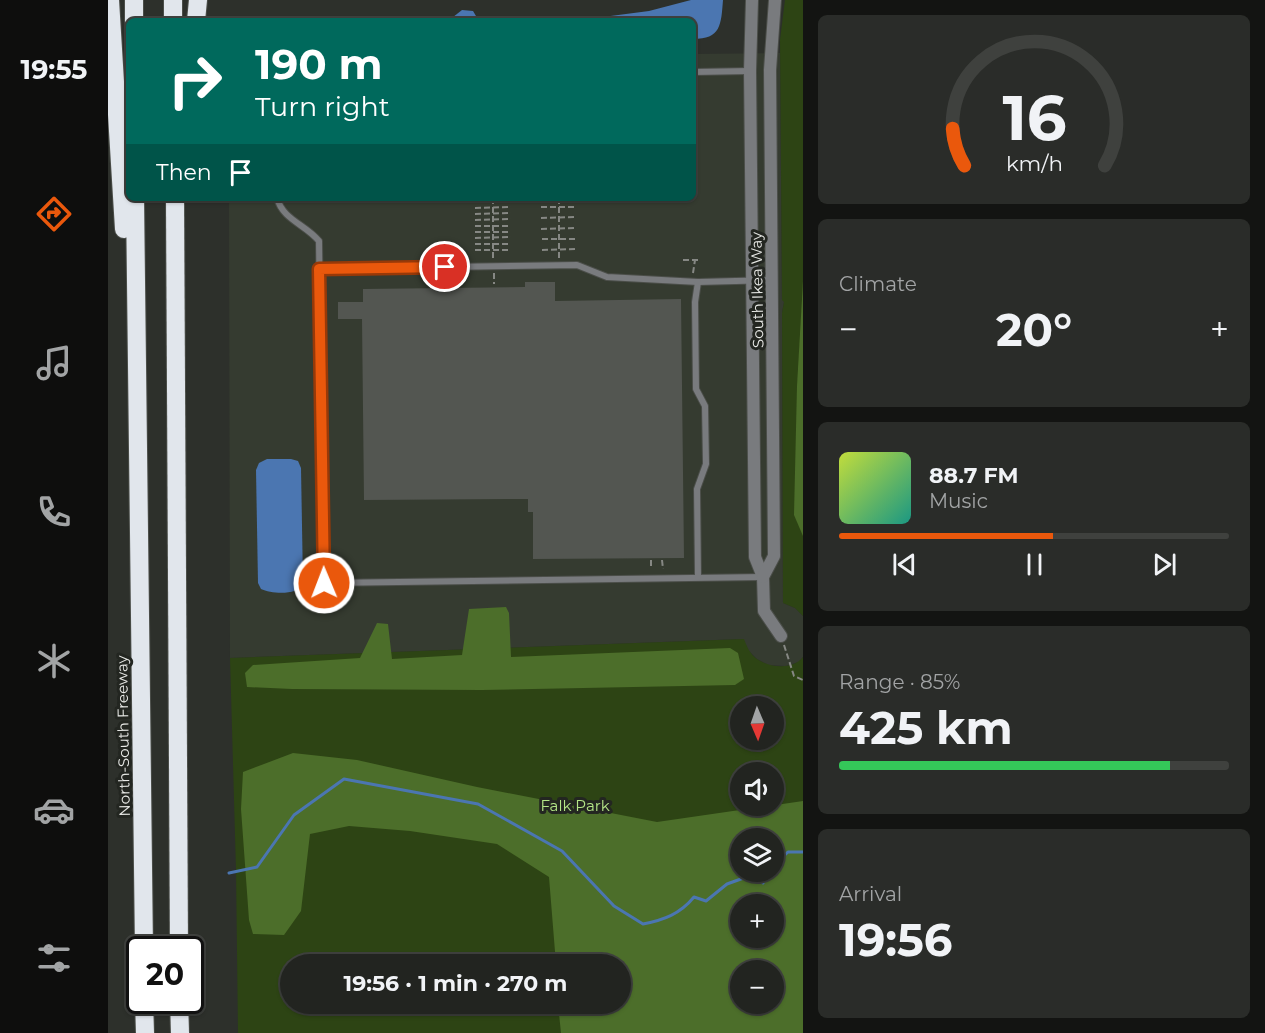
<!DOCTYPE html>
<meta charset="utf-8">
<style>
:root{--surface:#222420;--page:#2a2c29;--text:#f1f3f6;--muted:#a2a4a5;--line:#3f413e;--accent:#ea580c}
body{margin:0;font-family:Montserrat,sans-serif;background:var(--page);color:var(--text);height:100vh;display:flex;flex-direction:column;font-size:22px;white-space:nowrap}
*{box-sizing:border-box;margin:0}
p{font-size:20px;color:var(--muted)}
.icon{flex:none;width:33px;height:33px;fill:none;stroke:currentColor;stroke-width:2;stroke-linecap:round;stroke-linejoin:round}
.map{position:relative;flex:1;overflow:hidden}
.panel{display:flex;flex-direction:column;gap:15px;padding:15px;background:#131412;width:462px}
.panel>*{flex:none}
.top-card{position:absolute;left:18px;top:18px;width:570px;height:183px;border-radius:9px;box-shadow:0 2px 4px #0004,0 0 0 2px var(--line);background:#00695c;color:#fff;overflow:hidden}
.needle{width:39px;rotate:178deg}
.controls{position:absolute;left:622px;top:696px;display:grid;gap:12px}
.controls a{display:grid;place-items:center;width:54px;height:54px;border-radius:50%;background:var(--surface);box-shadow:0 2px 4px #0004,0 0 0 2px var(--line);font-size:30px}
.speed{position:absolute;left:18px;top:936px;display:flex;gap:12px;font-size:30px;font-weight:700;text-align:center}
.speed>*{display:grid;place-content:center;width:78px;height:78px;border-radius:50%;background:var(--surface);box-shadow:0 2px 4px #0004,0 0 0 2px var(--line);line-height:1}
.speed .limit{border:3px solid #111;border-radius:9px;background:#fff;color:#111}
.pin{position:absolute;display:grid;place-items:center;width:51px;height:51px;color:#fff;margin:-26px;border:3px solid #fff;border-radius:50%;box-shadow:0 2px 6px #0007}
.me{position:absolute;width:66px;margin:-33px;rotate:359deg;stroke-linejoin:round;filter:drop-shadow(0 0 4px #0008)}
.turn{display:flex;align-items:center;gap:21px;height:126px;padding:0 30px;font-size:27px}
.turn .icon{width:78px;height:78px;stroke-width:2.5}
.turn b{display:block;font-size:42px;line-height:51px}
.then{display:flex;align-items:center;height:57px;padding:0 30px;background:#0003;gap:12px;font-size:22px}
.big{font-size:45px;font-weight:700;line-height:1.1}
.panel .card{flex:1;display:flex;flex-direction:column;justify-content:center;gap:9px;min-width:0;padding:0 21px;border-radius:9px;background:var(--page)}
.panel .dial{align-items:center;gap:0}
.dial svg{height:156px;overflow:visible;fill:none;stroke:var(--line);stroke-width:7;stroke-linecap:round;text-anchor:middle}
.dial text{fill:var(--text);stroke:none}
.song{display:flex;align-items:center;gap:18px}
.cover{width:72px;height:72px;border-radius:9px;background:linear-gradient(135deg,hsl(70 70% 55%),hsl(170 70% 35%))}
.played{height:6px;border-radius:3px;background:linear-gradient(90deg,var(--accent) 55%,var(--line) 55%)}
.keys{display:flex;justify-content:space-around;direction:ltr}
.heat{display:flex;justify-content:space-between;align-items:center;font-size:33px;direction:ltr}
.charge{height:9px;border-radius:4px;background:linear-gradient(90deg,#34c759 85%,var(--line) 0)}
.trip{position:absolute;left:172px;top:954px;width:351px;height:60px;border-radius:30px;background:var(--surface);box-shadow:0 2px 4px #0004,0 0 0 2px var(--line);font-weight:700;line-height:60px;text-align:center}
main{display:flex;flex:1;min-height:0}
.dock{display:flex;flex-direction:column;width:108px;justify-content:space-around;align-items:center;background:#0e0e0d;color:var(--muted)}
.dock .icon{width:42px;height:42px}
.dock .selected{color:var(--accent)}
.dock b{font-size:27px;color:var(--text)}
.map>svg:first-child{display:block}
</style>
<main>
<nav class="dock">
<b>19:55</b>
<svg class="icon selected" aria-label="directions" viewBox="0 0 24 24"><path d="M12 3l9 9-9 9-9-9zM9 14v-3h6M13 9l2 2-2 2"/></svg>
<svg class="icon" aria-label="music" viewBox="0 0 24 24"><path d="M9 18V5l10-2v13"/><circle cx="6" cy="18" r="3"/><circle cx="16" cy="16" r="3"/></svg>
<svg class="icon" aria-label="phone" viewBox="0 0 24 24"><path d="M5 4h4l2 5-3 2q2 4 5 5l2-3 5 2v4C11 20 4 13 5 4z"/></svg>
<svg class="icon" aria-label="climate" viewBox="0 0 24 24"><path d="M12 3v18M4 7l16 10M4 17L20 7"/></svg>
<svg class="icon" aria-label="car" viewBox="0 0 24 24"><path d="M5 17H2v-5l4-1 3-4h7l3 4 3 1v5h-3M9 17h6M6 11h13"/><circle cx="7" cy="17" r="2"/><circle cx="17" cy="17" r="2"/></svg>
<svg class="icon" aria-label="filters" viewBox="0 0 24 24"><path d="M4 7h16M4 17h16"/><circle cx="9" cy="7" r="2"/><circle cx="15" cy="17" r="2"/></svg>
</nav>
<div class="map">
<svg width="695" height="1033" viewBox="0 0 695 1033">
<rect width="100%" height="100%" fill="#2d302b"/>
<polygon fill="#353b30" points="672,53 674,299 676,302 674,313 675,603 687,608 695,616 695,657 691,662 678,666 660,665 649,659 640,650 635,639 122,658 121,198 585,198 585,54"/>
<g fill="#2d4414" fill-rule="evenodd">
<polygon points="677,0 695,0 695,616 687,608 675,603 674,313 676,302 674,300 672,40"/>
<path d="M636,639C639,647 642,654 649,659C662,668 685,670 695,657V1033H130L128,870L122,658ZM633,706H666V740H633ZM633,772H666V806H633ZM633,838H666V872H633ZM633,904H666V938H633ZM183,964H513V1004H183ZM633,970H666V1004H633Z"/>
</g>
<g fill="#4c6e2a" fill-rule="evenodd">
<polygon points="695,281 695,536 686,515 689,386"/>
<polygon points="398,607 401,613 403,657 622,648 630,653 636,679 627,685 374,690 184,689 139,687 137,673 145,665 252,658 269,623 280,624 284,659 354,655 361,609"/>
<path d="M185,753L249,760L369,787L549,822L695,801V1033H453L450,1004H513V964H448L441,877L389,844L302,831L241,826L202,834L193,911L176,935L145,934L141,920L133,809L135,772ZM633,838H666V872H633ZM633,904H666V938H633ZM633,970H666V1004H633Z"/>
</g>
<g fill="#4b76b1">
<path d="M583,0H615C613,25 613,39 585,39V21H464L541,11Z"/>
<polygon points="354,10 365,11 371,21 340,21"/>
<path d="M159,459H183L190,461L193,468L195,583C190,596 164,594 153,589L150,583L148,470L151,463Z"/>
</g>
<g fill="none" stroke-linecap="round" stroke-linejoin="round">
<g stroke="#4b76b1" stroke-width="3">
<polyline points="666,865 680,852 695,852"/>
<path d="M121,873L149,867L186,815L236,779L370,804L454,851L506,906L535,924C556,920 572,914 586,897L598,901L619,884L644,875L655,883L662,872"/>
</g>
</g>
<polygon fill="#535651" points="417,282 447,282 447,301 573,299 576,558 425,559 425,512 420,512 420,499 256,500 254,319 230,319 230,302 255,302 255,289 417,287"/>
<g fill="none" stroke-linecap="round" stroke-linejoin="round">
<defs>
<g id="lane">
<polyline points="585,72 642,71"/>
<path d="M169,198C175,220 197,224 211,241L216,583L655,577"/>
<polyline points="211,269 469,265 499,277 590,282 664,280"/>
<polyline points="590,282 587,302 588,389 597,406 598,464 589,489 590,577"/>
</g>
<g id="street">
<polyline points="644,0 642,71 647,557 655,577 656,611 673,636"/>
<polyline points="655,577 666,556 662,70 667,0"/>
</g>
<g id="highway">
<polyline points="2,0 16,229"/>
<polyline points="26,0 26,21"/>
<polyline points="65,0 65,21"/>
<polyline points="88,21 90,0"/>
<polyline points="27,198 36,950"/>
<polyline points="67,198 71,950"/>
<polyline points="36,1000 37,1033"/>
<polyline points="71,1000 72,1033"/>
</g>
</defs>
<use href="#lane" stroke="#4b4e49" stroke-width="8"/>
<use href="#street" stroke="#4b4e49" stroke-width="14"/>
<use href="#highway" stroke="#4b4e49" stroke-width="20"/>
<g stroke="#868884" stroke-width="2" stroke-dasharray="6 3" stroke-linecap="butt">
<polyline points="385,198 385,258"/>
<polyline points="451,198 451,258"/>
<polyline points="433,199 468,199"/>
<polyline points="367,201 403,201"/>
<polyline points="433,207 468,207"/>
<polyline points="367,208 403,207"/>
<polyline points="367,214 403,213"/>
<polyline points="433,218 468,217"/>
<polyline points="367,220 403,219"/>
<polyline points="367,226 403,226"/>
<polyline points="433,229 469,228"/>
<polyline points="367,232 403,232"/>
<polyline points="367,238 403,237"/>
<polyline points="434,239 469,239"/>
<polyline points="367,244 403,244"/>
<polyline points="367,250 403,250"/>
<polyline points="434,250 469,249"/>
<polyline points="575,260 590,260"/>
<polyline points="386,273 386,284"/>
<polyline points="585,273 587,260"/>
<polyline points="543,560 543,569"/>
<polyline points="554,560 555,569"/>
<polyline points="676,645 686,676 695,680"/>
</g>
<use href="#lane" stroke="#797b7e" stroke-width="6"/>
<use href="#street" stroke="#797b7e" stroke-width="12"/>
<use href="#highway" stroke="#e1e6ec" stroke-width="18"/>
</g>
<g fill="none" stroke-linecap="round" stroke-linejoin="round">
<defs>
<polyline id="route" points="216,583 211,269 337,267"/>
</defs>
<use href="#route" stroke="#983908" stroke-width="15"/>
<use href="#route" stroke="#ea580c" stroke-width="10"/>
</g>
<g text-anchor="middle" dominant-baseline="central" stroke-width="6" stroke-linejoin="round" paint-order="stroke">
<g font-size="15" fill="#e9eae7" stroke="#232621">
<text transform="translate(649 290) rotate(-91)">South Ikea Way</text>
<text transform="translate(15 736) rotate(-91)">North-South Freeway</text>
</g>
<g font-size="15" fill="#b4e687" stroke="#232621">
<text x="467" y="805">Falk Park</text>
</g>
</g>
</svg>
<div class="controls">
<a><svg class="needle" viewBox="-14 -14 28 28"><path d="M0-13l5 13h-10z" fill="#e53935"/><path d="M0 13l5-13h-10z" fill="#a2a4a5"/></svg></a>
<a><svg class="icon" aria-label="sound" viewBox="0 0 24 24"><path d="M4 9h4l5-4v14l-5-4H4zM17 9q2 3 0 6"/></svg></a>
<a><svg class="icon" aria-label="layers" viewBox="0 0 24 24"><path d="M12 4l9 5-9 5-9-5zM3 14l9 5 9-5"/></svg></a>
<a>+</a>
<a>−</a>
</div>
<div class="speed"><div class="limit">20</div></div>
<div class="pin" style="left:337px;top:267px;background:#d93025"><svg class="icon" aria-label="arrive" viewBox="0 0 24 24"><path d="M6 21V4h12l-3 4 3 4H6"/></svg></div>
<svg class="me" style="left:216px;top:583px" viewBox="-20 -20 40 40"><circle r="17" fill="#ea580c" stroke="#fff" stroke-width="3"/><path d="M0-11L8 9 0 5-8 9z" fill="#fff"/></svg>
<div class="trip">19:56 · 1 min · 270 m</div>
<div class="top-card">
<div class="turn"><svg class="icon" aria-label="right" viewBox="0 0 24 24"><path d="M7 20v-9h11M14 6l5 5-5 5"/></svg><div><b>190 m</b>Turn right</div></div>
<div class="then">Then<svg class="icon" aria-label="arrive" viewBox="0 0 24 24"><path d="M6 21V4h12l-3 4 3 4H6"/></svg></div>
</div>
</div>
<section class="panel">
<div class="card dial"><svg viewBox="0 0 100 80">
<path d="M14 69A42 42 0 1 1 86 69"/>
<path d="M14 69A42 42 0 0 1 8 50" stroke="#ea580c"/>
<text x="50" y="56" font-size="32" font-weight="700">16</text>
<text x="50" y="72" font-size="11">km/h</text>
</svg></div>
<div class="card"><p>Climate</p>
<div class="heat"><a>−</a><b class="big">20°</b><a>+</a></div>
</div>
<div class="card">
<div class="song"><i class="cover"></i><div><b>88.7 FM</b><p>Music</p></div></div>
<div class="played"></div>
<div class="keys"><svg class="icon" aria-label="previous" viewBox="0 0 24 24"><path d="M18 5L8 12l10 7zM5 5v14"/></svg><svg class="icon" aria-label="pause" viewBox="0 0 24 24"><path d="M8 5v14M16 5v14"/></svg><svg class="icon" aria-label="next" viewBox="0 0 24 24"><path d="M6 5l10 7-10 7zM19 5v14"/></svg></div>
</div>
<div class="card"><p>Range · 85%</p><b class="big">425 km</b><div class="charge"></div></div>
<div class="card"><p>Arrival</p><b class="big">19:56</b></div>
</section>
</main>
